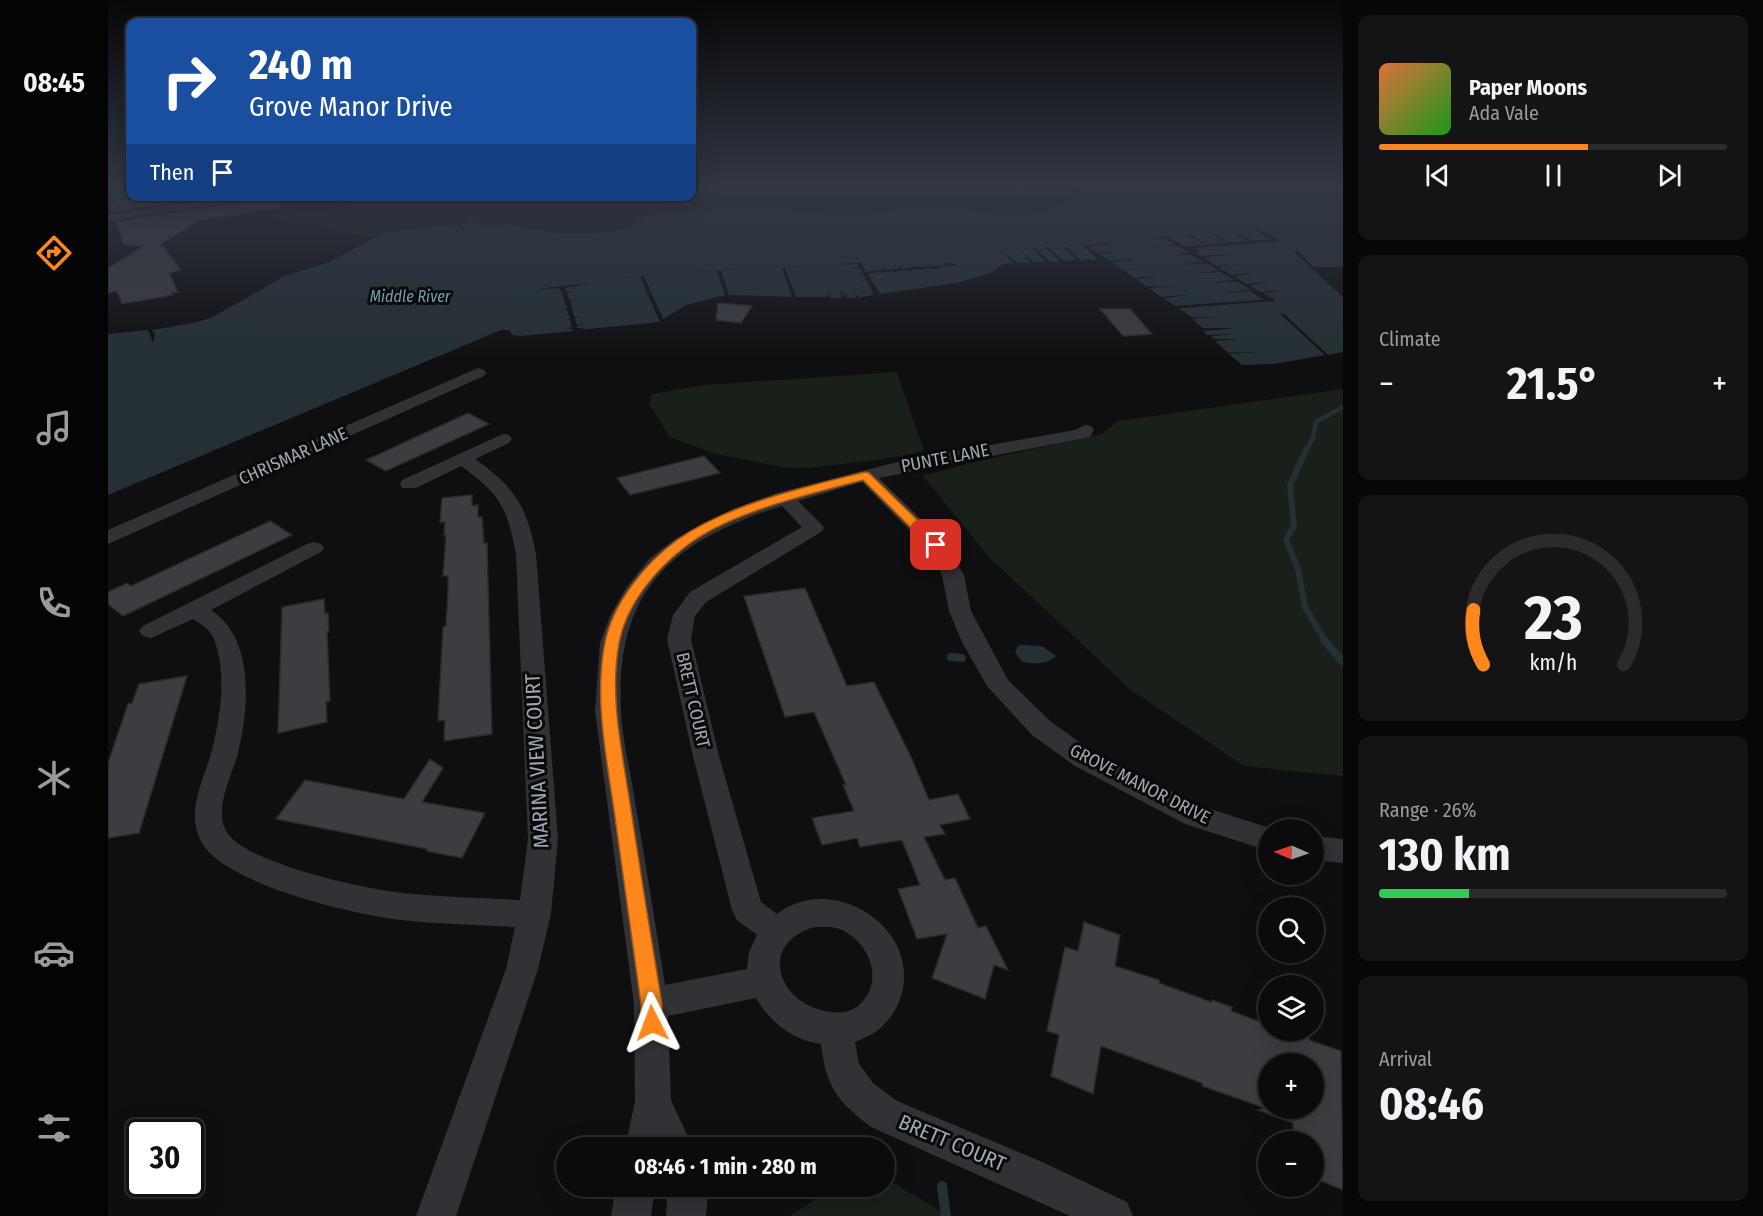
<!DOCTYPE html>
<meta charset="utf-8">
<style>
:root{--surface:#0b0b0d;--page:#141416;--text:#f1f3f6;--muted:#9a9b9d;--line:#2b2b2e;--accent:#fd871a}
body{margin:0;font-family:"Fira Sans Condensed",sans-serif;background:var(--page);color:var(--text);height:100vh;display:flex;flex-direction:column;font-size:22px;white-space:nowrap}
*{box-sizing:border-box;margin:0}
p{font-size:20px;color:var(--muted)}
.icon{flex:none;width:33px;height:33px;fill:none;stroke:currentColor;stroke-width:2;stroke-linecap:round;stroke-linejoin:round}
.map{position:relative;flex:1;overflow:hidden}
.side{display:flex;flex-direction:column;gap:15px;padding:15px;background:#060607;width:420px}
.side>*{flex:none}
.top-card{position:absolute;left:18px;top:18px;width:570px;height:183px;border-radius:12px;box-shadow:0 6px 24px #0002,0 0 0 2px var(--line);background:#1a4fa0;color:#fff;overflow:hidden}
.needle{width:39px;rotate:272deg}
.buttons{position:absolute;left:1150px;top:819px;display:grid;gap:12px}
.buttons a{display:grid;place-items:center;width:66px;height:66px;border-radius:50%;background:var(--surface);box-shadow:0 6px 24px #0002,0 0 0 2px var(--line);font-size:30px}
.speed{position:absolute;left:18px;top:1119px;display:flex;gap:12px;font-size:30px;font-weight:700;text-align:center}
.speed>*{display:grid;place-content:center;width:78px;height:78px;border-radius:50%;background:var(--surface);box-shadow:0 6px 24px #0002,0 0 0 2px var(--line);line-height:1}
.speed .limit{border:3px solid #111;border-radius:9px;background:#fff;color:#111}
.pin{position:absolute;display:grid;place-items:center;width:51px;height:51px;color:#fff;margin:-26px;border-radius:12px;box-shadow:0 3px 9px #0006}
.me{position:absolute;width:66px;margin:-33px;rotate:357deg;stroke-linejoin:round;filter:drop-shadow(0 0 4px #0008)}
.turn{display:flex;align-items:center;gap:21px;height:126px;padding:0 24px;font-size:27px}
.turn .icon{width:78px;height:78px;stroke-width:2.5}
.turn b{display:block;font-size:42px;line-height:51px}
.then{display:flex;align-items:center;height:57px;padding:0 24px;background:#0003;gap:12px;font-size:22px}
.big{font-size:45px;font-weight:700;line-height:1.1}
.side .card{flex:1;display:flex;flex-direction:column;justify-content:center;gap:9px;min-width:0;padding:0 21px;border-radius:12px;background:var(--page)}
.side .dial{align-items:center;gap:0}
.dial svg{height:156px;overflow:visible;fill:none;stroke:var(--line);stroke-width:7;stroke-linecap:round;text-anchor:middle}
.dial text{fill:var(--text);stroke:none}
.song{display:flex;align-items:center;gap:18px}
.cover{width:72px;height:72px;border-radius:9px;background:linear-gradient(135deg,hsl(20 70% 55%),hsl(120 70% 35%))}
.played{height:6px;border-radius:3px;background:linear-gradient(90deg,var(--accent) 60%,var(--line) 60%)}
.keys{display:flex;justify-content:space-around;direction:ltr}
.heat{display:flex;justify-content:space-between;align-items:center;font-size:33px;direction:ltr}
.charge{height:9px;border-radius:4px;background:linear-gradient(90deg,#34c759 26%,var(--line) 0)}
.trip{position:absolute;left:448px;top:1137px;width:339px;height:60px;border-radius:30px;background:var(--surface);box-shadow:0 6px 24px #0002,0 0 0 2px var(--line);font-weight:700;line-height:60px;text-align:center}
main{display:flex;flex:1;min-height:0}
.dock{display:flex;flex-direction:column;width:108px;justify-content:space-around;align-items:center;background:#040405;color:var(--muted)}
.dock .icon{width:42px;height:42px}
.dock .on{color:var(--accent)}
.dock b{font-size:27px;color:var(--text)}
.map>svg:first-child{display:block}
</style>
<main>
<nav class="dock">
<b>08:45</b>
<svg class="icon on" aria-label="directions" viewBox="0 0 24 24"><path d="M12 3l9 9-9 9-9-9zM9 14v-3h6M13 9l2 2-2 2"/></svg>
<svg class="icon" aria-label="music" viewBox="0 0 24 24"><path d="M9 18V5l10-2v13"/><circle cx="6" cy="18" r="3"/><circle cx="16" cy="16" r="3"/></svg>
<svg class="icon" aria-label="phone" viewBox="0 0 24 24"><path d="M5 4h4l2 5-3 2q2 4 5 5l2-3 5 2v4C11 20 4 13 5 4z"/></svg>
<svg class="icon" aria-label="climate" viewBox="0 0 24 24"><path d="M12 3v18M4 7l16 10M4 17L20 7"/></svg>
<svg class="icon" aria-label="car" viewBox="0 0 24 24"><path d="M5 17H2v-5l4-1 3-4h7l3 4 3 1v5h-3M9 17h6M6 11h13"/><circle cx="7" cy="17" r="2"/><circle cx="17" cy="17" r="2"/></svg>
<svg class="icon" aria-label="filters" viewBox="0 0 24 24"><path d="M4 7h16M4 17h16"/><circle cx="9" cy="7" r="2"/><circle cx="15" cy="17" r="2"/></svg>
</nav>
<div class="map">
<svg width="1235" height="1216" viewBox="0 0 1235 1216">
<rect width="100%" height="100%" fill="#0f0f11"/>
<g fill="#192019">
<polygon points="584,188 957,188 986,197 947,215 300,245 165,217 294,197 584,196"/>
<polygon points="789,372 816,451 776,459 701,468 674,467 604,453 562,437 541,404 544,394 597,385"/>
<polygon points="1235,389 1235,776 1136,766 1023,690 881,557 815,476 863,463 994,434 1010,421"/>
<polygon points="777,1178 841,1216 681,1216 727,1187 777,1186"/>
</g>
<g fill="#253034">
<polygon points="979,188 1102,188 1080,198 1106,188 1235,188 1235,267 1205,267 1190,251 1186,252 1235,297 1235,352 1220,355 1175,313 1172,314 1217,355 1167,364 1134,365 1121,354 1149,352 1120,353 1107,341 1132,339 1106,339 1103,336 1126,334 1099,335 1095,331 1124,328 1094,328 1084,318 1113,317 1083,317 1070,308 1167,300 1154,293 1173,290 1152,292 1140,285 1161,282 1138,284 1125,276 1148,273 1123,275 1109,266 1135,264 1108,266 1094,257 1120,255 1093,256 1085,252 1085,248 1165,240 1145,241 1127,232 1142,241 1122,243 1105,233 1120,243 1099,245 1082,235 1097,245 1076,247 1060,237 1034,240 1058,238 1083,254 1060,256 1084,254 1097,262 1074,265 1099,263 1112,271 1088,273 1113,272 1127,280 1104,283 1129,281 1144,290 1119,293 1143,291 1157,300 1067,306 1055,298 1080,295 1053,297 1041,288 1051,286 1039,287 1028,279 1052,276 1026,278 1015,270 1039,268 1014,270 1003,262 1026,259 1002,261 991,254 1004,253 989,253 975,246 991,260 972,261 959,248 956,247 970,261 956,261 938,248 952,262 942,262 927,248 924,248 938,262 925,262 912,249 923,263 909,263 893,250 906,263 896,264 882,273 849,283 772,294 759,273 786,271 789,273 788,271 849,265 794,269 791,266 792,269 758,272 753,263 729,265 750,264 766,293 765,295 750,298 747,291 748,298 739,298 737,292 735,298 733,289 733,298 722,298 720,289 720,297 688,297 677,268 702,266 656,269 674,268 684,297 621,295 613,271 633,269 586,272 609,271 617,295 578,305 555,319 536,276 554,275 513,278 532,277 552,322 470,330 456,287 483,284 428,290 452,288 466,331 413,336 404,335 402,330 393,330 0,495 0,334 40,330 45,343 47,335 44,330 85,323 103,318 177,276 221,262 278,232 348,224 355,233 347,235 369,231 360,232 352,224 361,224 363,220 373,224 399,225 456,234 483,234 516,229 542,214 564,207 579,209 670,208 733,215 761,214 804,206 839,206 898,215 936,212 975,195"/>
<path d="M914,645L934,646L948,656C940,665 925,664 914,662L907,652L910,646Z"/>
</g>
<g fill="#0f0f11">
<polygon points="1147,230 1152,230 1172,241 1086,248 1092,252 1086,253 1093,256 1121,255 1095,257 1108,266 1137,264 1110,267 1123,275 1149,273 1126,276 1138,284 1162,283 1141,285 1152,292 1174,291 1155,293 1168,301 1071,308 1094,328 1125,328 1120,329 1092,331 1077,315 1000,263 994,260 956,264 937,247 940,247 956,261 969,260 955,247 959,247 972,261 990,260 975,245 1002,243 1003,244 980,246 989,253 1015,252 992,254 1001,261 1027,260 1003,262 1013,270 1040,268 1016,270 1025,278 1053,277 1028,279 1039,287 1066,286 1041,288 1053,297 1081,295 1055,298 1067,306 1155,300 1143,291 1118,292 1143,290 1129,281 1103,283 1126,280 1113,272 1087,273 1111,271 1099,263 1072,264 1096,262 1084,255 1059,255 1082,253 1070,246 1045,247 1068,245 1058,238 1033,239 1060,237 1076,246 1096,245 1081,235 1083,235 1099,245 1119,243 1103,234 1105,233 1122,243 1141,241 1125,232 1127,232 1145,241 1164,240"/>
<polygon points="836,262 850,265 829,267 831,269 815,268 817,271 813,269 802,270 803,272 799,270 789,271 788,273 786,271 774,272 774,274 772,272 759,273 772,294 765,295 763,287 755,287 762,286 759,280 751,281 758,279 755,274 748,274 755,273 752,268 745,268 751,267 750,264 728,264 753,263 758,272 776,270 774,268 778,270 791,269 791,266 794,269 808,267 806,265 810,267 823,266 822,263 825,266 838,265"/>
<polygon points="482,283 457,288 458,291 466,291 459,292 461,300 469,300 462,301 464,309 472,309 464,310 466,317 474,317 467,318 468,324 476,325 469,325 469,328 477,328 470,330 458,328 464,327 462,320 456,319 462,319 460,310 452,310 460,309 457,301 450,302 457,301 454,292 436,294 453,292 452,288 428,289"/>
</g>
<g fill="none" stroke-linecap="round" stroke-linejoin="round">
<polyline stroke="#253034" stroke-width="4.5" points="1198,450 1205,438 1208,422 1235,407"/>
<polyline stroke="#253034" stroke-width="6" points="1199,448 1182,485 1186,526 1178,539 1190,569 1197,607 1218,642"/>
<g stroke="#253034" stroke-width="8">
<polyline points="1216,640 1235,662"/>
<polyline points="843,657 854,658"/>
</g>
<polyline stroke="#253034" stroke-width="10" points="834,1186 838,1216"/>
</g>
<g fill="#3b3d41" stroke="#292a2d" stroke-width="1.5" fill-rule="evenodd">
<polygon points="0,188 22,188 22,196 102,196 4,212 1,204 7,203"/>
<polygon points="152,196 171,196 172,208 91,220 53,244 73,270 61,273 70,292 64,293 65,295 14,304 9,291 0,293 0,268 36,246 16,245 8,222 145,201"/>
<polygon points="610,303 644,306 633,323 608,320"/>
<polygon points="992,309 1022,309 1044,334 1015,336"/>
<polygon points="360,413 381,424 278,471 258,460"/>
<polygon points="596,456 612,473 522,495 509,478"/>
<polygon points="364,495 364,506 370,505 370,517 374,517 376,543 379,543 384,734 336,741 337,720 330,721 335,627 338,626 340,591 340,576 335,576 338,535 336,536 337,522 332,522 334,498"/>
<polygon points="162,521 184,535 15,616 0,604 0,592 19,583 23,586"/>
<polygon points="697,588 739,686 766,682 803,757 821,800 850,794 862,819 832,825 837,834 816,837 837,880 847,878 870,928 878,926 900,970 886,965 877,999 824,978 839,934 809,939 790,889 812,885 794,840 752,847 749,838 714,845 704,818 746,811 735,785 738,785 706,712 677,717 636,596"/>
<polygon points="216,599 217,614 220,613 221,632 219,632 222,701 218,702 219,722 170,733 174,607"/>
<polygon points="79,676 31,833 0,838 0,763 20,704 24,703 31,684"/>
<polygon points="322,759 335,768 314,802 377,813 354,858 318,851 319,849 168,819 197,780 296,799"/>
<path d="M976,922L1012,935L1007,966L1051,980V983L1103,1002L1104,1000L1124,1007L1123,1011L1161,1025V1030H1184L1201,1037V1040L1233,1051L1235,1190L1206,1178V1142H1185V1123L1150,1110L1157,1108L1094,1086V1083L993,1046L985,1094L943,1076L951,1035L939,1031L957,947L970,951ZM1161,1064H1206V1108H1161Z"/>
</g>
<g fill="none" stroke-linecap="round" stroke-linejoin="round">
<g fill="#303236" fill-rule="evenodd">
<polygon points="120,196 150,196 145,199 0,221 0,215"/>
<polygon points="370,368 376,370 378,373 376,376 0,544 0,530"/>
<path d="M977,425L983,426L986,430L982,437L771,478L835,541L856,575L863,611L900,680L942,721L985,752L1096,807L1168,830H1161V851L1077,824L967,766L924,735L879,686L854,642L841,611L834,575L819,548L754,482L690,501L713,524L716,528L713,532L598,602L587,616L583,639L611,756L653,902L669,914C727,869 821,933 790,1004C780,1025 768,1034 747,1042L751,1064L765,1083L789,1101L932,1161L1019,1202L1025,1216H962L763,1127C729,1101 718,1087 713,1044C685,1041 661,1021 648,998L560,1016L563,1100L585,1148H517L527,1101L526,1004L487,711L492,643L502,616L518,588L542,558L567,539L625,509L669,493L797,460L967,430ZM674,506L694,527L582,592L565,615L559,639L585,756L624,910L629,920L649,935L641,952L639,969L557,985C547,922 537,859 526,796C522,768 514,739 513,710C507,589 565,541 674,506ZM707,927C716,927 726,926 734,930C763,944 777,983 750,1006C742,1012 733,1013 724,1012C670,1007 648,943 707,927Z"/>
<path d="M395,434L401,435L404,439L401,443L367,459C407,487 419,507 428,554L450,839L443,914L430,969L348,1216H308L398,969L407,927C369,925 330,924 293,920C245,914 124,886 96,846C76,816 94,784 103,754C112,720 120,671 105,637C101,629 93,624 85,619L43,638L35,636L31,631L35,626L199,544L206,542L213,544L216,548L213,552L103,610C147,639 141,707 130,753C124,775 107,806 117,829C132,863 258,889 294,893C333,897 373,898 412,900L420,839L408,554C399,507 392,494 353,466L308,488H294L292,484L294,480Z"/>
<polygon points="1206,836 1235,839 1235,863 1206,860"/>
<polygon points="508,1186 547,1186 543,1216 503,1216"/>
<polygon points="557,1186 596,1186 599,1202 598,1216 558,1216 559,1202"/>
</g>
</g>
<linearGradient id="sky" x2="0" y2="1"><stop stop-color="#080809"/><stop offset="0.52" stop-color="#313743"/><stop offset="1" stop-color="#313743" stop-opacity="0"/></linearGradient>
<rect width="1235" height="359" fill="url(#sky)"/>
<path fill="#fd871a" stroke="#a45811" stroke-width="1.5" d="M757,472L761,473L832,542L834,545L832,548H823L755,480C700,495 621,512 577,547C547,570 518,605 511,643C501,699 515,755 523,810C533,875 543,939 554,1004V1023L551,1030L544,1033L536,1030L533,1023V1004C524,939 515,875 506,810C498,756 486,697 497,642C505,603 537,563 569,540C620,504 697,487 757,472Z"/>
<g text-anchor="middle" dominant-baseline="central" stroke-width="6" stroke-linejoin="round" paint-order="stroke">
<g font-size="16" font-style="italic" fill="#739fb1" stroke="#0a0a0b">
<text x="302" y="296">Middle River</text>
</g>
<g font-size="18" fill="#9fa9b3" stroke="#0a0a0b">
<text transform="translate(185 456) rotate(-24)">CHRISMAR LANE</text>
<text transform="translate(837 458) rotate(-11)">PUNTE LANE</text>
<text transform="translate(585 700) rotate(77)">BRETT COURT</text>
<text transform="translate(1032 784) rotate(27)">GROVE MANOR DRIVE</text>
</g>
<g font-size="21" fill="#9fa9b3" stroke="#0a0a0b">
<text transform="translate(429 761) rotate(-93)">MARINA VIEW COURT</text>
<text transform="translate(844 1143) rotate(23)">BRETT COURT</text>
</g>
</g>
</svg>
<div class="buttons">
<a><svg class="needle" viewBox="-14 -14 28 28"><path d="M0-13l5 13h-10z" fill="#e53935"/><path d="M0 13l5-13h-10z" fill="#9a9b9d"/></svg></a>
<a><svg class="icon" aria-label="search" viewBox="0 0 24 24"><circle cx="10" cy="10" r="6"/><path d="M15 15l6 6"/></svg></a>
<a><svg class="icon" aria-label="layers" viewBox="0 0 24 24"><path d="M12 4l9 5-9 5-9-5zM3 14l9 5 9-5"/></svg></a>
<a>+</a>
<a>−</a>
</div>
<div class="speed"><div class="limit">30</div></div>
<div class="pin" style="left:828px;top:545px;background:#d93025"><svg class="icon" aria-label="arrive" viewBox="0 0 24 24"><path d="M6 21V4h12l-3 4 3 4H6"/></svg></div>
<svg class="me" style="left:544px;top:1023px" viewBox="-20 -20 40 40"><path d="M0-17L14 15 0 8-14 15z" fill="#fd871a" stroke="#fff" stroke-width="4"/></svg>
<div class="trip">08:46 · 1 min · 280 m</div>
<div class="top-card">
<div class="turn"><svg class="icon" aria-label="right" viewBox="0 0 24 24"><path d="M7 20v-9h11M14 6l5 5-5 5"/></svg><div><b>240 m</b>Grove Manor Drive</div></div>
<div class="then">Then<svg class="icon" aria-label="arrive" viewBox="0 0 24 24"><path d="M6 21V4h12l-3 4 3 4H6"/></svg></div>
</div>
</div>
<section class="side">
<div class="card">
<div class="song"><i class="cover"></i><div><b>Paper Moons</b><p>Ada Vale</p></div></div>
<div class="played"></div>
<div class="keys"><svg class="icon" aria-label="previous" viewBox="0 0 24 24"><path d="M18 5L8 12l10 7zM5 5v14"/></svg><svg class="icon" aria-label="pause" viewBox="0 0 24 24"><path d="M8 5v14M16 5v14"/></svg><svg class="icon" aria-label="next" viewBox="0 0 24 24"><path d="M6 5l10 7-10 7zM19 5v14"/></svg></div>
</div>
<div class="card"><p>Climate</p>
<div class="heat"><a>−</a><b class="big">21.5°</b><a>+</a></div>
</div>
<div class="card dial"><svg viewBox="0 0 100 80">
<path d="M14 69A42 42 0 1 1 86 69"/>
<path d="M14 69A42 42 0 0 1 9 41" stroke="#fd871a"/>
<text x="50" y="56" font-size="32" font-weight="700">23</text>
<text x="50" y="72" font-size="11">km/h</text>
</svg></div>
<div class="card"><p>Range · 26%</p><b class="big">130 km</b><div class="charge"></div></div>
<div class="card"><p>Arrival</p><b class="big">08:46</b></div>
</section>
</main>
